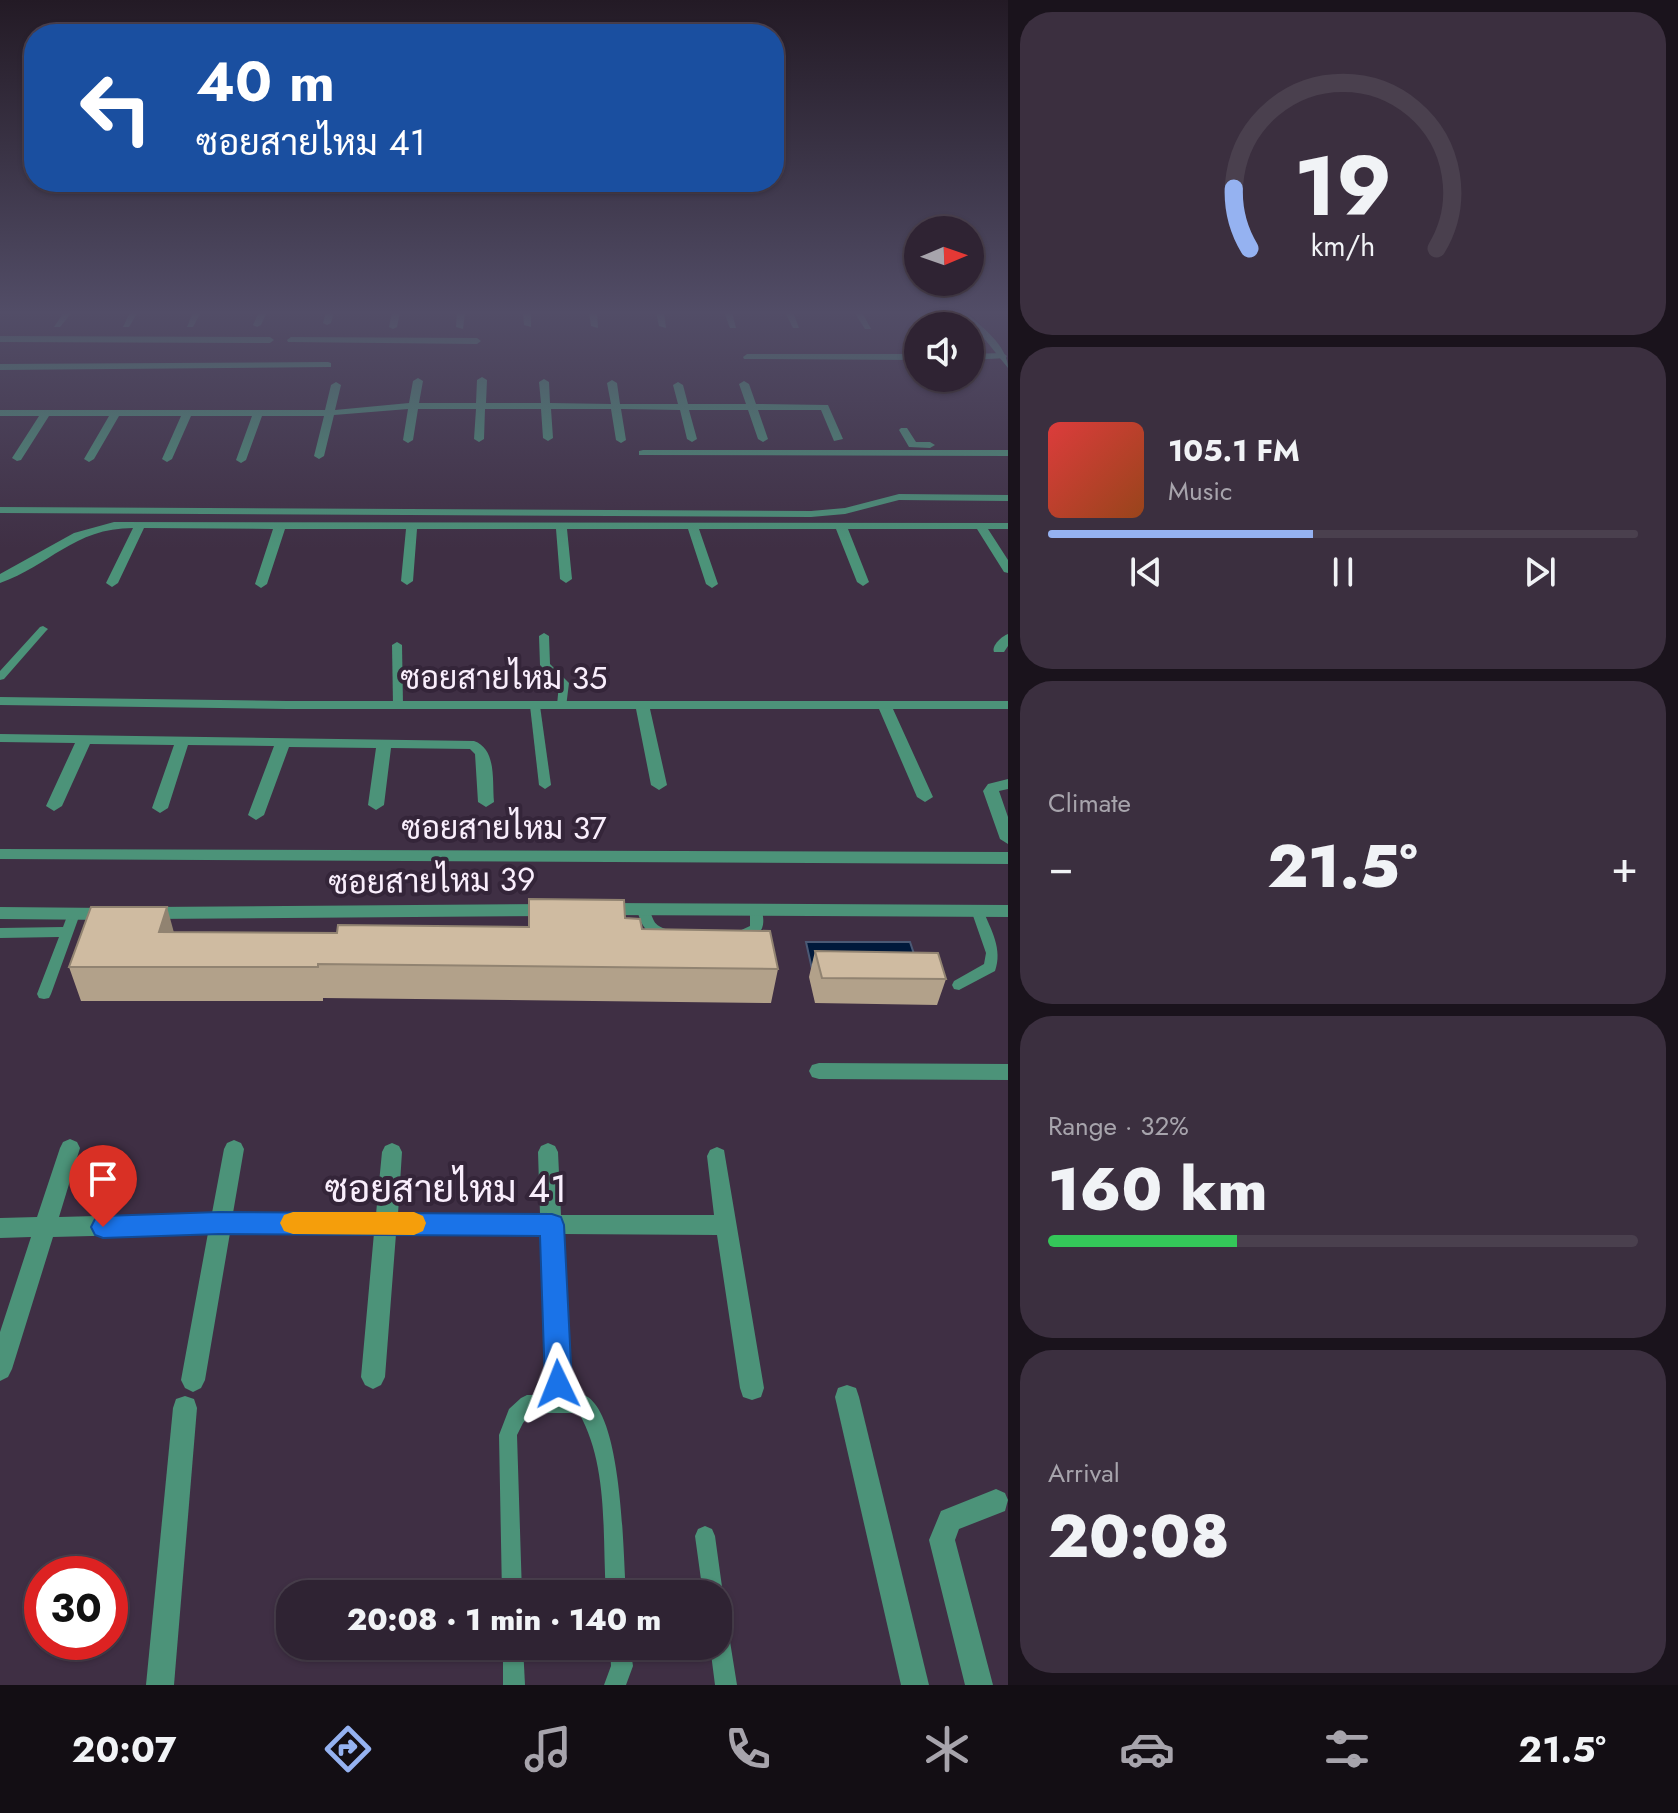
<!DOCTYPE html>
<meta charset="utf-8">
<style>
:root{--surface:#2f2333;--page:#3b2f3f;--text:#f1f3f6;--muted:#a7a4ac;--line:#4a404e;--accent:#95b2f1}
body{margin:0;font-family:Jost,Sarabun,sans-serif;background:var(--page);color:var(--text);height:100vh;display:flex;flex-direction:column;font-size:30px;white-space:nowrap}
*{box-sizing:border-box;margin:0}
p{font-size:26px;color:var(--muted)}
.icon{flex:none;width:44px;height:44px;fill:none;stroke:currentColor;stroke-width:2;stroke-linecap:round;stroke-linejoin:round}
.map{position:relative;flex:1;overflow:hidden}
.side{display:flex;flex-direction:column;gap:12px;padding:12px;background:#1a131c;width:670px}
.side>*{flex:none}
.banner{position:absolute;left:24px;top:24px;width:760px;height:168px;border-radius:32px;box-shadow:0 2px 6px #0004,0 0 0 2px var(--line);background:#1a4fa0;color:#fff;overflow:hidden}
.needle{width:52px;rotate:88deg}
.fabs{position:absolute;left:904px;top:216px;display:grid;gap:16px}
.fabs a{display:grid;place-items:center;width:80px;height:80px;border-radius:50%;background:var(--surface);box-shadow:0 2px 6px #0004,0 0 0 2px var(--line);font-size:40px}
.speed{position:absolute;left:24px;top:1556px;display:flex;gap:16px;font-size:40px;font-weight:700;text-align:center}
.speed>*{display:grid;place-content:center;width:104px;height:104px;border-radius:50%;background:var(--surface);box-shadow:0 2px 6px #0004,0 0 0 2px var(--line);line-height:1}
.speed .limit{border:12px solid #d22;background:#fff;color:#111}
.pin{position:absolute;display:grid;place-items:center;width:68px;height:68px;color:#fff;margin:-82px -34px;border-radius:50% 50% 50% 0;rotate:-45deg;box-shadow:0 0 8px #0007}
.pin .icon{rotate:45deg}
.me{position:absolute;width:88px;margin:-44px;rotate:358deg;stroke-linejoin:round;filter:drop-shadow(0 0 6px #0008)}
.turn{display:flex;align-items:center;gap:28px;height:168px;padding:0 40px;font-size:36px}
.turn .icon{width:104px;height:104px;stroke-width:2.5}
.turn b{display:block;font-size:56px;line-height:68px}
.big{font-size:60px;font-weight:800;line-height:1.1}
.side .card{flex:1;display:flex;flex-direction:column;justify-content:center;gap:12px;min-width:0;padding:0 28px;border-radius:32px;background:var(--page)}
.side .dial{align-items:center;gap:0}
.dial svg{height:208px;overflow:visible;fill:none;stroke:var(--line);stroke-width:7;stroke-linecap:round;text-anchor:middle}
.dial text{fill:var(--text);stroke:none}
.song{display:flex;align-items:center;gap:24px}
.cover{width:96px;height:96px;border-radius:12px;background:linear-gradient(135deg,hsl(0 70% 55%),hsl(20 70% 35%))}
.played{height:8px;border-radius:4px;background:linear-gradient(90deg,var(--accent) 45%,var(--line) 45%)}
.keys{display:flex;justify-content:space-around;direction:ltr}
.heat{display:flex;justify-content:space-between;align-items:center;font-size:44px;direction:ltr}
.charge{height:12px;border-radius:6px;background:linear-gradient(90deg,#34c759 32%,var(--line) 0)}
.trip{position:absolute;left:276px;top:1580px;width:456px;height:80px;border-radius:32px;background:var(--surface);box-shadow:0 2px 6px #0004,0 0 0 2px var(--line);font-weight:800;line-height:80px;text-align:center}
.dock{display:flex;height:128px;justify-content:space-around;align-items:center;background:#130e14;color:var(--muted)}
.dock .icon{width:56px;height:56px}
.dock .on{color:var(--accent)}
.dock b{font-size:36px;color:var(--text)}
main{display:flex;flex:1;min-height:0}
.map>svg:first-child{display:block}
</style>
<main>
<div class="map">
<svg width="1008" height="1685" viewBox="0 0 1008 1685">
<rect width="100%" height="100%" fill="#3f2f44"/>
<polygon fill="#00193b" stroke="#4b5975" stroke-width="2" points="806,942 910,942 922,978 812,969"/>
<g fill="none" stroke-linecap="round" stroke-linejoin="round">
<g fill="#4c9379" fill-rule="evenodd">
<polygon points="43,626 48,629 46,631 4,679 0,680 0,671 40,627"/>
<polygon points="544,633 549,636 550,664 569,683 566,707 558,707 557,705 559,684 540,665 539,636"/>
<polygon points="397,642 402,645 403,705 398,708 393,705 392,645"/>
<polygon points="535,703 540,706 551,785 545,789 539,785 530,706"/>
<path d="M643,904L648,906C655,923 652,925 672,931L674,934L672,937C651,941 641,928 637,909L638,906Z"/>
<path d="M756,905L761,907C767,928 762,940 737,938L735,935L737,932L750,926V910L751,907Z"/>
<path d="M977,905L982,907L983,910C991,930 1003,949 995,971L959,990L954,989L952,985L954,981L984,964L986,953L971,910L972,907Z"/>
<polygon points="74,909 79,911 80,914 51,994 49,998 44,999 39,998 37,994 59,937 0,938 0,928 63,927 69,911"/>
<path d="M527,1395H584C623,1411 623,1555 626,1594H606C602,1535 609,1467 579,1413H531L523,1423L517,1435L522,1594H502L499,1435L509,1409L521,1398Z"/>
<polygon points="705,1526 712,1529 715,1536 723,1594 718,1602 718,1594 703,1594 695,1536 698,1529"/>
<polygon points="718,1619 725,1622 728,1629 737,1685 715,1685 710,1646 718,1646"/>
<polygon points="503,1646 523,1646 525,1685 503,1685"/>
<polygon points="610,1646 630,1646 633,1666 626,1685 604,1685 611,1666"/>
</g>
<g fill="#4c9379" fill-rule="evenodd">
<polygon points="64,312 72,312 60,327 54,327"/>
<polygon points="130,312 138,312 129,327 123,327"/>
<polygon points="193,312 201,312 193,327 187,327"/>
<polygon points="259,312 267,312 261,325 257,327 253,325"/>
<polygon points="326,312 334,312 331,323 327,325 323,323"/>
<polygon points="392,312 400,312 397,327 393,329 389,327"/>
<polygon points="457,312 465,312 463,329 456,327"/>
<polygon points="523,312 531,312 531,327 524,325"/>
<polygon points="589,312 597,312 598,328 591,326"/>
<polygon points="656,312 664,312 666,328 659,326"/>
<polygon points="724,312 732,312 736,328 730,328"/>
<polygon points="785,312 793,312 799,328 793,328"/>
<polygon points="854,312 862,312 871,329 865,329"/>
<polygon points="914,312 922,312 933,326 925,326"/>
<polygon points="0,336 270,337 274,340 270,343 0,342"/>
<polygon points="291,337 477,338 481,341 477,344 288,342 287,340"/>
<polygon points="1003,353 1007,356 1006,358 970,360 970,354"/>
<polygon points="747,354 918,354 918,360 744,359 743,357"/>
<polygon points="328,362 331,363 331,367 0,370 0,364"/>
<polygon points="482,377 487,380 486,403 541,403 539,382 544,379 549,382 550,403 611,404 607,383 612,380 617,383 620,404 678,404 673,385 678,382 683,385 688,404 746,404 739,384 744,381 749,384 756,404 828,405 843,439 834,441 821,410 758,410 768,439 763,442 758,439 748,410 689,410 697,439 692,442 687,439 680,410 621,409 626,440 621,443 616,440 611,409 551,409 553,438 548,441 543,438 541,409 485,409 484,439 479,442 474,439 476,409 418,409 413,440 408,443 403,440 408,409 334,415 324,456 319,459 314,456 324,416 262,416 246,460 241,463 236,460 252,416 191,416 172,459 167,462 162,459 181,416 119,416 94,459 89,462 84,459 109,416 49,416 21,460 17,461 12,458 39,416 0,416 0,410 325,410 331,385 336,382 341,385 335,410 409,403 413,381 418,378 423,381 419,403 476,403 477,380"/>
<polygon points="901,428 907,428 916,442 930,442 935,445 930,448 909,447 899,430"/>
<polygon points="643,450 1008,450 1008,456 639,455 639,451"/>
<polygon points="899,494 1008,495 1008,501 899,500 845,514 811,517 0,513 0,507 811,511 845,508"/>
<path d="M114,522L1008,523V529H988L1008,560V573L1004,572L977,529H848L869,582L863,586L857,582L836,529H699L718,584L712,588L706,584L688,529H567L572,579L566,583L560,579L556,529H417L413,581L407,585L401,581L406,529H285L267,584L261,588L255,584L273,529L144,528L118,583L112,587L106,583L133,528C74,528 49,566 0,583V574L74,533Z"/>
<path d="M1008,634V646L1004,652H994C991,646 1002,636 1008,634Z"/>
<polygon points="0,697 287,701 1008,701 1008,709 893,709 933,797 925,802 917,797 879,709 650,709 667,785 659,790 651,785 636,709 287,709 0,705"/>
<path d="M0,734L474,741C497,749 492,781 494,802L486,807L478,802L475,754L470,749L391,748L384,805L376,810L368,805L376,748L289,747L264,815L256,820L248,815L274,746L188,745L168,808L160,813L152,808L174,745L90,744L62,806L54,811L46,806L75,743L0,742Z"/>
<polygon points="1008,779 1008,789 999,791 1008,817 1008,844 1000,839 983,791 988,784"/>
<polygon points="0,849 1008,852 1008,864 0,859"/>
<polygon points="606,903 1008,905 1008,917 606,915 600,913 598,909 600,905"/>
<polygon points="550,904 556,906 559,910 556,914 550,916 150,919 144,917 141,913 144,909 150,907"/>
<polygon points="0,907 110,908 116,910 119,914 116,918 110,920 0,919"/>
<polygon points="819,1063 1008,1064 1008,1080 819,1079 812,1077 809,1071 812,1065"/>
<polygon points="70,1139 77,1142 80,1148 59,1217 212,1213 224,1149 227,1143 234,1140 241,1143 244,1149 233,1213 376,1214 382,1152 385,1146 392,1143 399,1146 402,1152 398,1214 540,1214 538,1152 541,1146 548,1143 555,1146 558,1152 561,1215 714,1215 707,1156 710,1150 717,1147 724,1150 764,1388 761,1397 752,1400 743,1397 740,1388 717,1235 562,1234 570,1384 567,1393 558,1396 549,1393 546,1384 541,1234 396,1234 385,1377 381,1385 373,1389 365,1385 361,1377 374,1233 230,1233 205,1380 201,1388 193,1392 185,1388 181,1380 208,1233 53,1237 12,1369 8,1377 0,1381 0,1332 31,1237 0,1238 0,1218 37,1217 60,1148 63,1142"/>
<polygon points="847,1385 856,1388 859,1397 929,1685 901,1685 835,1397 838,1388"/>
<polygon points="185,1396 194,1399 197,1408 174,1685 146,1685 173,1408 176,1399"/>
<polygon points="996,1489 1005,1493 1008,1500 1005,1511 959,1529 955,1540 993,1685 965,1685 929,1540 941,1511"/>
</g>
<path fill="#4c9379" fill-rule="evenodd" d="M957,312H965C981,326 1008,346 1008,368L983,337Z"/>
</g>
<g fill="#b2a18a">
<polygon points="625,918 642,929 778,969 771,1003 323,998 323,1001 81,1001 69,967 174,932 337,933 528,927"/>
<polygon points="815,951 946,979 937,1005 815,1003 809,977"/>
</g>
<polygon fill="#918371" points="167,907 176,940 159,932"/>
<g fill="#cfbba1" stroke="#918371" stroke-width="2">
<polygon points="529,899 624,900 625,918 640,919 642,929 770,931 778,969 318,964 318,967 69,967 91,907 167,907 159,932 337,933 338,925 529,927"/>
<polygon points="815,951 938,953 946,979 822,978"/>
</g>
<linearGradient id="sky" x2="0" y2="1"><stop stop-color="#231a25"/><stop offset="0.57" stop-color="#524d67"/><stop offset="1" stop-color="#524d67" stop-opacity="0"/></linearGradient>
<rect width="1008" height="548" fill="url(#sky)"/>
<polygon fill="#1a73e8" stroke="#114b97" stroke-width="2" points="219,1212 552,1214 561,1217 564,1225 572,1384 568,1394 558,1398 549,1394 545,1384 540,1236 219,1234 103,1238 95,1235 91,1227 95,1219 103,1216"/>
<polygon fill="#f59e0b" points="293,1212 414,1212 423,1216 426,1223 423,1231 414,1235 293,1234 284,1231 280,1223 284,1215"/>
<g text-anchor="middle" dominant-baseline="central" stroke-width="8" stroke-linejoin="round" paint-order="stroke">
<g font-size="32" fill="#f9eefc" stroke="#342539">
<text x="504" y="678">ซอยสายไหม 35</text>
<text x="504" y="828">ซอยสายไหม 37</text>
<text transform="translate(432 881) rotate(-1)">ซอยสายไหม 39</text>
</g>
<g font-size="38" fill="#f9eefc" stroke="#342539">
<text x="446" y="1188">ซอยสายไหม 41</text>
</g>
</g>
</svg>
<div class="fabs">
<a><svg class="needle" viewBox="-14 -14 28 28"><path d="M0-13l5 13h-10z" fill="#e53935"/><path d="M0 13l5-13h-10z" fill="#a7a4ac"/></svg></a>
<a><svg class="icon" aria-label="sound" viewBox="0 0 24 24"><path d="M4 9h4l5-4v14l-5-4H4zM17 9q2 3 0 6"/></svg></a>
</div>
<div class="speed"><div class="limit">30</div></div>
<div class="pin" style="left:103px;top:1227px;background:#d93025"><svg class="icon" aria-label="arrive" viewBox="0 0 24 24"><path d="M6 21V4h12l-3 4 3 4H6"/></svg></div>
<svg class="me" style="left:558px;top:1384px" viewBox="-20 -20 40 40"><path d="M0-17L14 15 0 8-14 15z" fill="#1a73e8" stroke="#fff" stroke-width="4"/></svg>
<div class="trip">20:08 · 1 min · 140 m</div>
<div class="banner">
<div class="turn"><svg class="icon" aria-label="left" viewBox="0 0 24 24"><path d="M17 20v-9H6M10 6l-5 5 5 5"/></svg><div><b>40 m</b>ซอยสายไหม 41</div></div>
</div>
</div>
<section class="side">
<div class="card dial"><svg viewBox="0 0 100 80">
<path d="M14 69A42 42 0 1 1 86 69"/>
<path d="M14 69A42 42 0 0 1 8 46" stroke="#95b2f1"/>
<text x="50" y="56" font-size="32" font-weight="700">19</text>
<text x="50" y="72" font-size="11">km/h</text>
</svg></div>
<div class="card">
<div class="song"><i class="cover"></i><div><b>105.1 FM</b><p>Music</p></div></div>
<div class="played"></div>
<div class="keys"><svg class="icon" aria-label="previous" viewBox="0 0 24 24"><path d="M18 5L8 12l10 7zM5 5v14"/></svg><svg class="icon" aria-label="pause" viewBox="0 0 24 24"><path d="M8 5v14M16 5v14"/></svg><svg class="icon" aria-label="next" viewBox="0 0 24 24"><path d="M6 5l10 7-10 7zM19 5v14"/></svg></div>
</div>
<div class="card"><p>Climate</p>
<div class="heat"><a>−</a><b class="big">21.5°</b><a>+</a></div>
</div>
<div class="card"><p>Range · 32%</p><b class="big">160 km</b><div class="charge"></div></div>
<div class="card"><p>Arrival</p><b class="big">20:08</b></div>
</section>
</main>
<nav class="dock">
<b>20:07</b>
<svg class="icon on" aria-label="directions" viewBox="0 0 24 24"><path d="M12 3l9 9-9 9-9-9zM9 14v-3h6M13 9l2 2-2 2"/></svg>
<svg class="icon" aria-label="music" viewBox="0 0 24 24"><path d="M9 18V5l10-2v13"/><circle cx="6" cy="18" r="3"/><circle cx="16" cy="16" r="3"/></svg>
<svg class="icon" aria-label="phone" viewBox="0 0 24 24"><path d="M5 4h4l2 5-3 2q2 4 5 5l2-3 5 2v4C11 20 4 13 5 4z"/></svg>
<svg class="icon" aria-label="climate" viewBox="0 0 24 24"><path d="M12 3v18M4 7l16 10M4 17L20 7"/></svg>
<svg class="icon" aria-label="car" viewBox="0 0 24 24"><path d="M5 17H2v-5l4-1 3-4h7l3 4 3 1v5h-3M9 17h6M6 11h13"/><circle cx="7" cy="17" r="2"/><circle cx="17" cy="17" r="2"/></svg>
<svg class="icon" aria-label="filters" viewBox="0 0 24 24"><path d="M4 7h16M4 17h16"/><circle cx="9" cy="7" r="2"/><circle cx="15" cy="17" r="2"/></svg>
<b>21.5°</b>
</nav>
